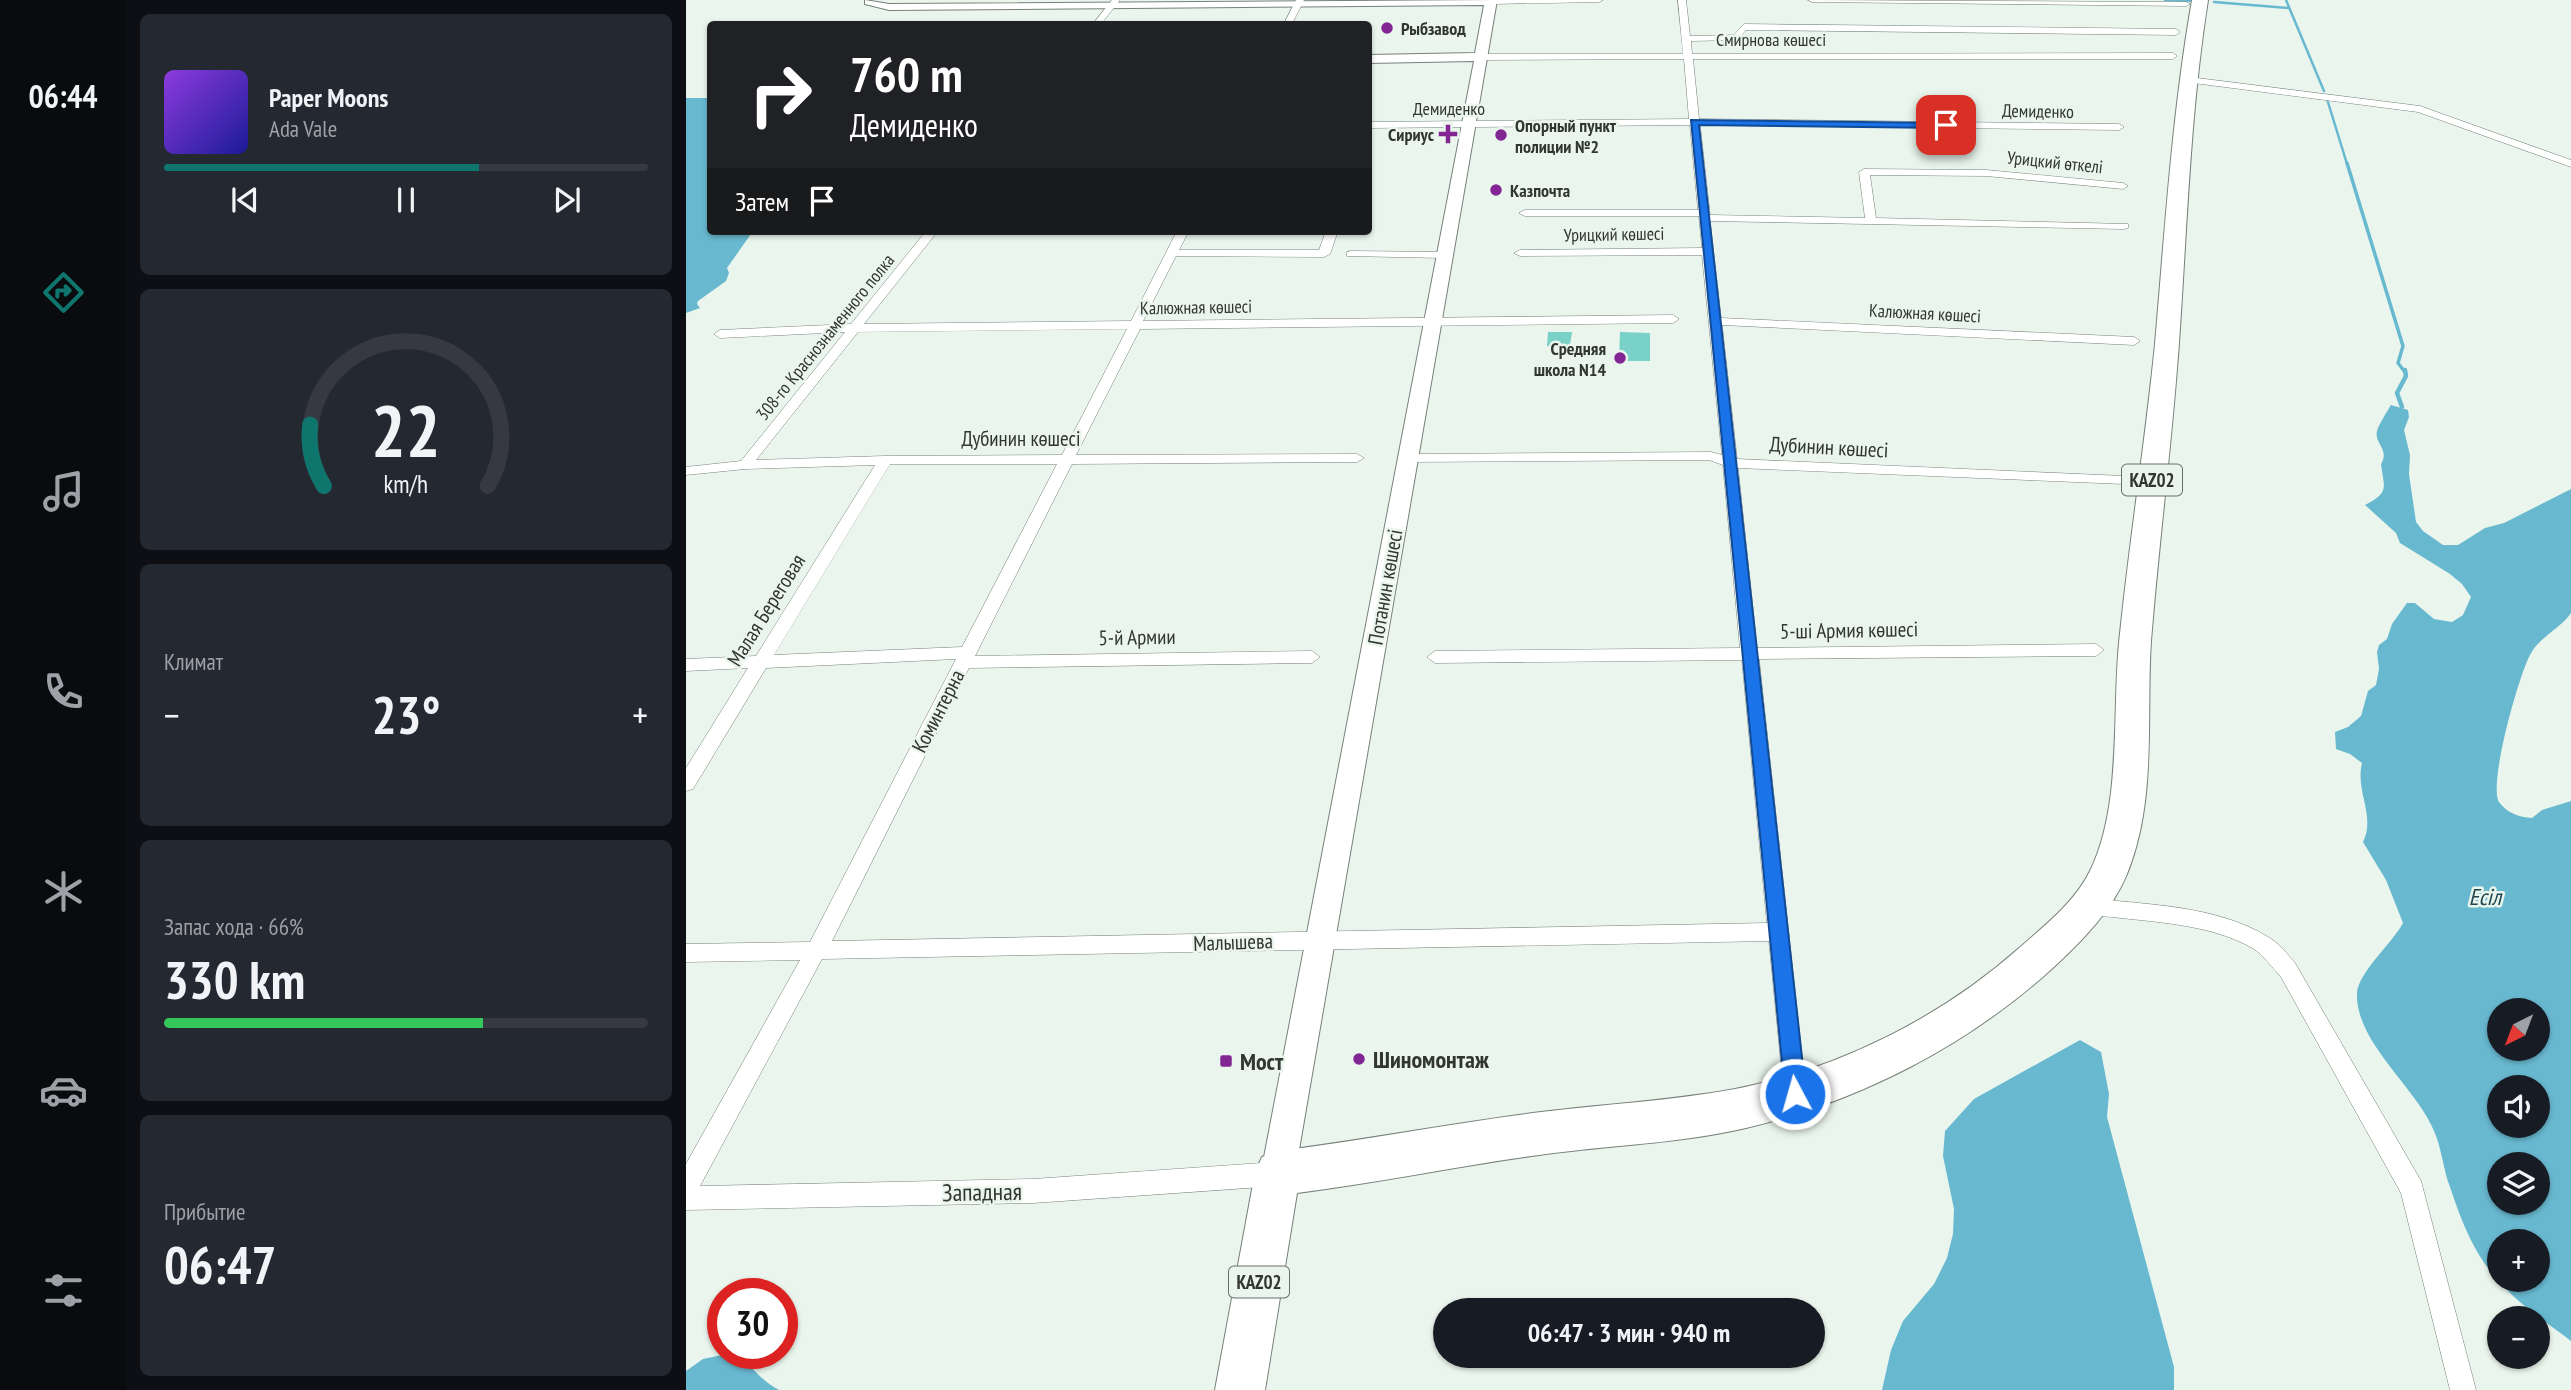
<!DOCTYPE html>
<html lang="ru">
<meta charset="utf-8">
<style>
:root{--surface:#171b24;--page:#242831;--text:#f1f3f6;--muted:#9ea1a6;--line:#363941;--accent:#0f766e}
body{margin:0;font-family:"PT Sans Narrow",sans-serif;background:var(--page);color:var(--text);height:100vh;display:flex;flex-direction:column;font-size:26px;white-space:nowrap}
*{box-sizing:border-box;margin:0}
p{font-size:23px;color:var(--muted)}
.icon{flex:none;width:38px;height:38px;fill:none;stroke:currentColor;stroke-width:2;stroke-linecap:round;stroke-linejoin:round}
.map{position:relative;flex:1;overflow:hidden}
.sheet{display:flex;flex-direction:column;gap:14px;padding:14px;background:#0d0f14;width:560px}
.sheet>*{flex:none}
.guide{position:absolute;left:21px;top:21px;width:665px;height:214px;border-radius:7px;box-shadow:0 2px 5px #0004;background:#202124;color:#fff;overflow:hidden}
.needle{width:46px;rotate:222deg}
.controls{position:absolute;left:1801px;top:998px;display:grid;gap:14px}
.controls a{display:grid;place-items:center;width:63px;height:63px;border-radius:50%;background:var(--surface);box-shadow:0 2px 5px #0004;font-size:35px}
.speed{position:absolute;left:21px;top:1278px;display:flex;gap:14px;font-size:35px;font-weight:700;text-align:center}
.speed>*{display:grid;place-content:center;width:91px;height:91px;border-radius:50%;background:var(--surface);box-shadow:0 2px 5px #0004;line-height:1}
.speed .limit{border:10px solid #d22;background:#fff;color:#111}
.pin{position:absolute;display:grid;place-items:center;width:60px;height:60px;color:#fff;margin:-30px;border-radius:14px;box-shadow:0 4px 10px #0006}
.me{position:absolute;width:77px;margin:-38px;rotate:354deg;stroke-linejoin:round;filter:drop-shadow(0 0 5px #0008)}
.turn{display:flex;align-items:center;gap:24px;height:147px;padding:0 28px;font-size:32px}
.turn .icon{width:91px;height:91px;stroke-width:2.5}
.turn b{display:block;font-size:49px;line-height:60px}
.then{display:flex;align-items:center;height:66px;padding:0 28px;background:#0003;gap:14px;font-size:26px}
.big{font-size:52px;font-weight:800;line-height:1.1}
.sheet .tile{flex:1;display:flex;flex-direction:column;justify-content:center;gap:10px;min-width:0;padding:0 24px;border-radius:10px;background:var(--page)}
.sheet .dial{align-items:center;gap:0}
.dial svg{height:182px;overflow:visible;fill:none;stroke:var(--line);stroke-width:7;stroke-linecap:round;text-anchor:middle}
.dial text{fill:var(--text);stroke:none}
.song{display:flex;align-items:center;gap:21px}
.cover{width:84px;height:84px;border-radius:10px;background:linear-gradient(135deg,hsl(270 70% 55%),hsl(240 70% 35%))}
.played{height:7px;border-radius:4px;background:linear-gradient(90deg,var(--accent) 65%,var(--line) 65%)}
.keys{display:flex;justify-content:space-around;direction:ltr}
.heat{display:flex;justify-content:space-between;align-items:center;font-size:38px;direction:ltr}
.charge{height:10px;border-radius:5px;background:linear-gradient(90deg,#34c759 66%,var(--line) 0)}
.trip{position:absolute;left:747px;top:1298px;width:392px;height:70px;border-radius:35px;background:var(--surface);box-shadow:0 2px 5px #0004;font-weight:800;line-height:70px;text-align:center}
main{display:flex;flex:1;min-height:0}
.menu{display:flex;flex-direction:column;width:126px;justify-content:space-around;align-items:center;background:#090b0e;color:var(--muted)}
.menu .icon{width:49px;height:49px}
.menu .current{color:var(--accent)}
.menu b{font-size:32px;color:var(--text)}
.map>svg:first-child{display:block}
</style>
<main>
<nav class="menu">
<b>06:44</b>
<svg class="icon current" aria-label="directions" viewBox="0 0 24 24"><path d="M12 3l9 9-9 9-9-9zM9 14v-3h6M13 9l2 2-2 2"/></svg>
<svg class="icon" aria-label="music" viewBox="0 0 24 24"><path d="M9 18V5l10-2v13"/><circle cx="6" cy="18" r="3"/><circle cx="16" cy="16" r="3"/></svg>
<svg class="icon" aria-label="phone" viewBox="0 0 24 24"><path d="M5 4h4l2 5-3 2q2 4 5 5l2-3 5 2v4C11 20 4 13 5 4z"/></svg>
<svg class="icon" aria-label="climate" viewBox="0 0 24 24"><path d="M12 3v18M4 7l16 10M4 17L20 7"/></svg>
<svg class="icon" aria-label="car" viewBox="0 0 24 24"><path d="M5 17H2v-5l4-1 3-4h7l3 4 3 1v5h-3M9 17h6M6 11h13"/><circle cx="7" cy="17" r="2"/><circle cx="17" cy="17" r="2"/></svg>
<svg class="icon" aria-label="filters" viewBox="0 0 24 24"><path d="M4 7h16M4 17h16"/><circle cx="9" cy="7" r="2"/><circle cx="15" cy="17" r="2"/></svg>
</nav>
<section class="sheet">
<div class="tile">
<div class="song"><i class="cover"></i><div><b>Paper Moons</b><p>Ada Vale</p></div></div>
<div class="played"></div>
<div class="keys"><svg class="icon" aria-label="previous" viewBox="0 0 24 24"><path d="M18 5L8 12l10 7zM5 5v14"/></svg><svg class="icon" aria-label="pause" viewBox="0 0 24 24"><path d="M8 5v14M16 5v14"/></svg><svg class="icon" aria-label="next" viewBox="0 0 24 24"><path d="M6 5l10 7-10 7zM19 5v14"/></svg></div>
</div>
<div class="tile dial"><svg viewBox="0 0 100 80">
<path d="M14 69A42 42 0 1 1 86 69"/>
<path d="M14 69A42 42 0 0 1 8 42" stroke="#0f766e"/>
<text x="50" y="56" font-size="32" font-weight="700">22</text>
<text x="50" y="72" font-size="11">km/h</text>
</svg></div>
<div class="tile"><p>Климат</p>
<div class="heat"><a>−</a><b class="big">23°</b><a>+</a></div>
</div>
<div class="tile"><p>Запас хода · 66%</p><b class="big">330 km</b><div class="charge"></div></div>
<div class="tile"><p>Прибытие</p><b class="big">06:47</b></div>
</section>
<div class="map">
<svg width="1885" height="1390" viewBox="0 0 1885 1390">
<rect width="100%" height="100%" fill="#eaf6ed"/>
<g fill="#68b8d0" fill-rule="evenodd">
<polygon points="0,98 24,98 24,231 67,231 41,268 43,273 40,281 12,301 11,304 14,308 0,313"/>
<path d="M1705,405L1722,410L1723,417L1718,430L1724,455L1723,474L1730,522L1737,531L1757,545H1772L1799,528L1818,523L1885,489V613C1874,629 1853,637 1844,655C1833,675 1802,784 1813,802C1821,813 1833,817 1846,818L1856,810L1885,801V1341C1853,1317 1823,1298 1799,1264C1783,1241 1773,1214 1764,1187C1757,1169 1756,1149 1748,1131C1730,1087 1669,1042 1671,993C1672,973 1707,942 1717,923L1700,880L1677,842C1690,816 1669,791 1676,763L1664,754L1650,749L1649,732L1662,727L1675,716L1682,691L1690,685L1693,669L1691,652L1693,645L1701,639L1706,624L1721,603H1729L1748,619L1766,622L1777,615L1785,597L1776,584L1764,574L1714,543L1710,533L1679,505C1704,492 1698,488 1695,464C1704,449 1688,444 1691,431C1692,426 1702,410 1705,405ZM1813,1010H1852V1048H1813ZM1813,1087H1852V1125H1813ZM1813,1164H1852V1202H1813ZM1813,1241H1852V1279H1813Z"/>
<polygon points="1394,1040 1415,1052 1423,1094 1421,1117 1488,1367 1488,1390 1196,1390 1205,1350 1217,1321 1248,1284 1261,1258 1267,1234 1268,1209 1257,1156 1259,1131 1288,1099"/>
<path d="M36,1355C68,1360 67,1376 93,1390H0V1371L17,1359Z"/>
</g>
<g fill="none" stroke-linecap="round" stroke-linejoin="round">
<g stroke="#68b8d0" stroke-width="2.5">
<polyline points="1479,0 1511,1"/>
<polyline points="1600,0 1638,91"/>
<polyline points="1528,2 1603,8"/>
<polyline points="1641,99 1661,164"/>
</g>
<polyline stroke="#68b8d0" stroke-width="3.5" points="1661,163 1717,346 1712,363 1719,372"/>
<polyline stroke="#68b8d0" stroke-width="4.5" points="1716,407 1711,393 1720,376 1719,370"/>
</g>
<g fill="#7ad1c7">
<polygon points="862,332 886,332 884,346 861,346"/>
<polygon points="934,332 964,333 964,361 933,361"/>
</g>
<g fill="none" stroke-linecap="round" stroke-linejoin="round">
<defs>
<g id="street">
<polygon points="426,0 434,0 415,24 407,24"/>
<polygon points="610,0 618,0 606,24 598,24"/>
<polygon points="802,0 917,0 913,2 805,4"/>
<path d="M992,0H1000L1004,36L1048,35L1058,24L1490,29L1494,32L1490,35L1060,30L1051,40L1005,41L1006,54L1487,53L1491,56L1487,59H1007L1013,119L1433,124L1438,127L1433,130L1014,125L1024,215L1179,218L1173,172L1178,169L1300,170L1437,183L1442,186L1437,189L1300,176L1184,175L1190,218L1442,224V228L1438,229L1024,221L1035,318L1448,337L1454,341L1448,345L1036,325L1051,459L1438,476L1445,480L1438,484L1052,468L1071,648L1410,644L1418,650L1410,656L1073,659L1120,1094L1117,1102L1109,1105L1101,1102L1098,1094L1083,941L136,959L14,1186L347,1179L591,1162L599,1166L603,1174L599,1182L591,1186L347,1203L0,1210V1164L114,960L0,962V944L124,942L270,659L80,668L7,789L0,791V768L62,668L0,671V659L70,656L189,465L59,469L0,475V467L55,461L159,332L34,338L28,334L34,330L165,324L240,231H252L178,324L445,321L491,231H503L493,250H633L640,231H652L644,254L638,257L490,256L457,321L987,315L993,319L987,323L454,329L390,455L671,454L678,458L671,462L386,464L289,656L626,651L634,657L626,663L283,668L146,941L1081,923L1056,660L749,663L741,657L749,651L1054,648L1037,465L1023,460L722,462L715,458L722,454L1025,452L1036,455L1016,255L834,256L828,253L834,250L1016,248L1013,216H839L833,213L839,210H1012L1004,125L682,128V122L1003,119L998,59L794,60L790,57L794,54H997ZM441,329L376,455L199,456L70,460L172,332ZM204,464H371L276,647L88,655Z"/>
<polygon points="1122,0 1500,2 1504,4 1500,6 1126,2"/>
<polygon points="1503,77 1734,106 1885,160 1885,167 1732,112 1500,82 1500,78"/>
<polygon points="665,251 758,252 764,255 758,258 661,256 661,252"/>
<path d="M1402,898C1461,905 1530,905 1582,937C1593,943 1601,954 1609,963L1735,1181L1790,1390H1764L1715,1193L1595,977C1586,967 1578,956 1568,949C1521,921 1455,922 1402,914L1395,912L1392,906L1395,900Z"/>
</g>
<polygon id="secondary" points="179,0 203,4 811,0 609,1173 604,1185 592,1189 580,1185 575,1173 788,61 682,63 682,55 789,53 798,5 203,10 179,4"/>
<path id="highway" d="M1506,0H1522C1504,114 1501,228 1493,343C1486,442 1473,541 1465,641C1460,717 1471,801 1441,874C1426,910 1398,939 1369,966C1283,1045 1174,1101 1060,1128C992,1144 922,1145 853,1155C772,1166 692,1183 611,1193L579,1390H529L569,1173L576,1157L592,1151C680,1140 767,1123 855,1112C920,1104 985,1101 1049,1089C1152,1069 1254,1018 1332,949C1358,926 1389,902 1404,871C1436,806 1426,714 1433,643C1443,543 1459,444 1469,344C1479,229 1486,114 1506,0Z"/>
</defs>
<use href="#street" stroke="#768179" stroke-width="1"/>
<use href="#secondary" stroke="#768179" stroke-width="2"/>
<use href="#highway" stroke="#768179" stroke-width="2"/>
<use href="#street" fill="#fff" fill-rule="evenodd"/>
<use href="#secondary" fill="#fff" fill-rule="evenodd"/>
<use href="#highway" fill="#fff" fill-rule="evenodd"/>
</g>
<polygon fill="#1a73e8" stroke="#114b97" stroke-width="2" points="1005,120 1260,123 1265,125 1260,128 1013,125 1120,1094 1117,1101 1109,1104 1102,1101 1099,1094"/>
<g fill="#812693" stroke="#eaf6ed" stroke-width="2.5">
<circle cx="701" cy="28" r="7"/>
<path d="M758.5 123.5h7v7h7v7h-7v7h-7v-7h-7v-7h7z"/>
<circle cx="815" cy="135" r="7"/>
<circle cx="810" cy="190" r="7"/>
<circle cx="934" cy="358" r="7"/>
<circle cx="673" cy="1059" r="7"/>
<rect x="533" y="1054" width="14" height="14" rx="3.5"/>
</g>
<g text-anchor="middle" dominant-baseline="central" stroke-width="5" stroke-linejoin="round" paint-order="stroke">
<g font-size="18" font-weight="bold" fill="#313632" stroke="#eaf6ed" text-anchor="start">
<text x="715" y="28">Рыбзавод</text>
<text x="829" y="125">Опорный пункт<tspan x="829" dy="21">полиции №2</tspan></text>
<text x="748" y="134" text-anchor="end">Сириус</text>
<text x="824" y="190">Казпочта</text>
<text x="920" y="348" text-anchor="end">Средняя<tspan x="920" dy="21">школа N14</tspan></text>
</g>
<g font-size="18" fill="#313632" stroke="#eaf6ed">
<text x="1085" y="39">Смирнова көшесі</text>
<text x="763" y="108">Демиденко</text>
<text transform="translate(1352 111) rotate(1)">Демиденко</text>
<text transform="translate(1369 162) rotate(6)">Урицкий өткелі</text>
<text transform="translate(928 234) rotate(-1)">Урицкий көшесі</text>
<text transform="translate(510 307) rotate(-1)">Калюжная көшесі</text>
<text transform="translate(1239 313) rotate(3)">Калюжная көшесі</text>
<text transform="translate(139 337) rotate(-51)">308-го Краснознаменного полка</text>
</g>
<g fill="#eaf6ed" stroke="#68706a" stroke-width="2">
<rect x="1436" y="464.5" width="60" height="31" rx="5"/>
<rect x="543" y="1266.5" width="60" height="31" rx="5"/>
</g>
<g font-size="19" font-weight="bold" fill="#313632">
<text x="1466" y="480">KAZ02</text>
<text x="573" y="1282">KAZ02</text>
</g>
<g font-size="21" fill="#313632" stroke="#eaf6ed">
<text x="335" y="438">Дубинин көшесі</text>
<text transform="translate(1143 447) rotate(3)">Дубинин көшесі</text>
<text transform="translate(699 587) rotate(-80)">Потанин көшесі</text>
<text transform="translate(80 610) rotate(-58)">Малая Береговая</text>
<text transform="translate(1163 630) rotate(-1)">5-ші Армия көшесі</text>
<text transform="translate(451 637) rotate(-1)">5-й Армии</text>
<text transform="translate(252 711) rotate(-63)">Коминтерна</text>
<text transform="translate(547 942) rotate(-2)">Малышева</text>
</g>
<g font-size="23" font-style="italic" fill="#204550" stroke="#eaf6ed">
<text x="1799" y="896">Есіл</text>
</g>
<g font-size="24" font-weight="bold" fill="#313632" stroke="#eaf6ed" text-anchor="start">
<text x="687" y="1059">Шиномонтаж</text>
<text x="554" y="1061">Мост</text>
</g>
<g font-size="24" fill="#313632" stroke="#eaf6ed">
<text transform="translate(296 1192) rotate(-1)">Западная</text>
</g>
</g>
</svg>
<div class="controls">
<a><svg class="needle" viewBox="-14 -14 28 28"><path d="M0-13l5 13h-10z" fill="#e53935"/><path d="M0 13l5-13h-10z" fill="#9ea1a6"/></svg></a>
<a><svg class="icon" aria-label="sound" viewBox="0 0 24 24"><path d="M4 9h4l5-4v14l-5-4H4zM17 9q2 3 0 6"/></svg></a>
<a><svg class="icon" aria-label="layers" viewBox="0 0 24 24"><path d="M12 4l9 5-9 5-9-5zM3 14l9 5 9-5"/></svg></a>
<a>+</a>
<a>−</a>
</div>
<div class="speed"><div class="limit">30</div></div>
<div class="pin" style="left:1260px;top:125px;background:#d93025"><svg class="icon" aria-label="arrive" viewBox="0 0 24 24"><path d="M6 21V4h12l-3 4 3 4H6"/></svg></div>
<svg class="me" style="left:1109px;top:1094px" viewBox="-20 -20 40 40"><circle r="17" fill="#1a73e8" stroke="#fff" stroke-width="3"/><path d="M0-11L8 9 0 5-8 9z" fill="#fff"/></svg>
<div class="trip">06:47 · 3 мин · 940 m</div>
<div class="guide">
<div class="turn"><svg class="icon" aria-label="right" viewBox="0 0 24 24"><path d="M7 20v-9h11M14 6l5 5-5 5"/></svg><div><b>760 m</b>Демиденко</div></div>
<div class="then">Затем<svg class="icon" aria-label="arrive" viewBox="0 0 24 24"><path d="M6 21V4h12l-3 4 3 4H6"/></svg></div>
</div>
</div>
</main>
